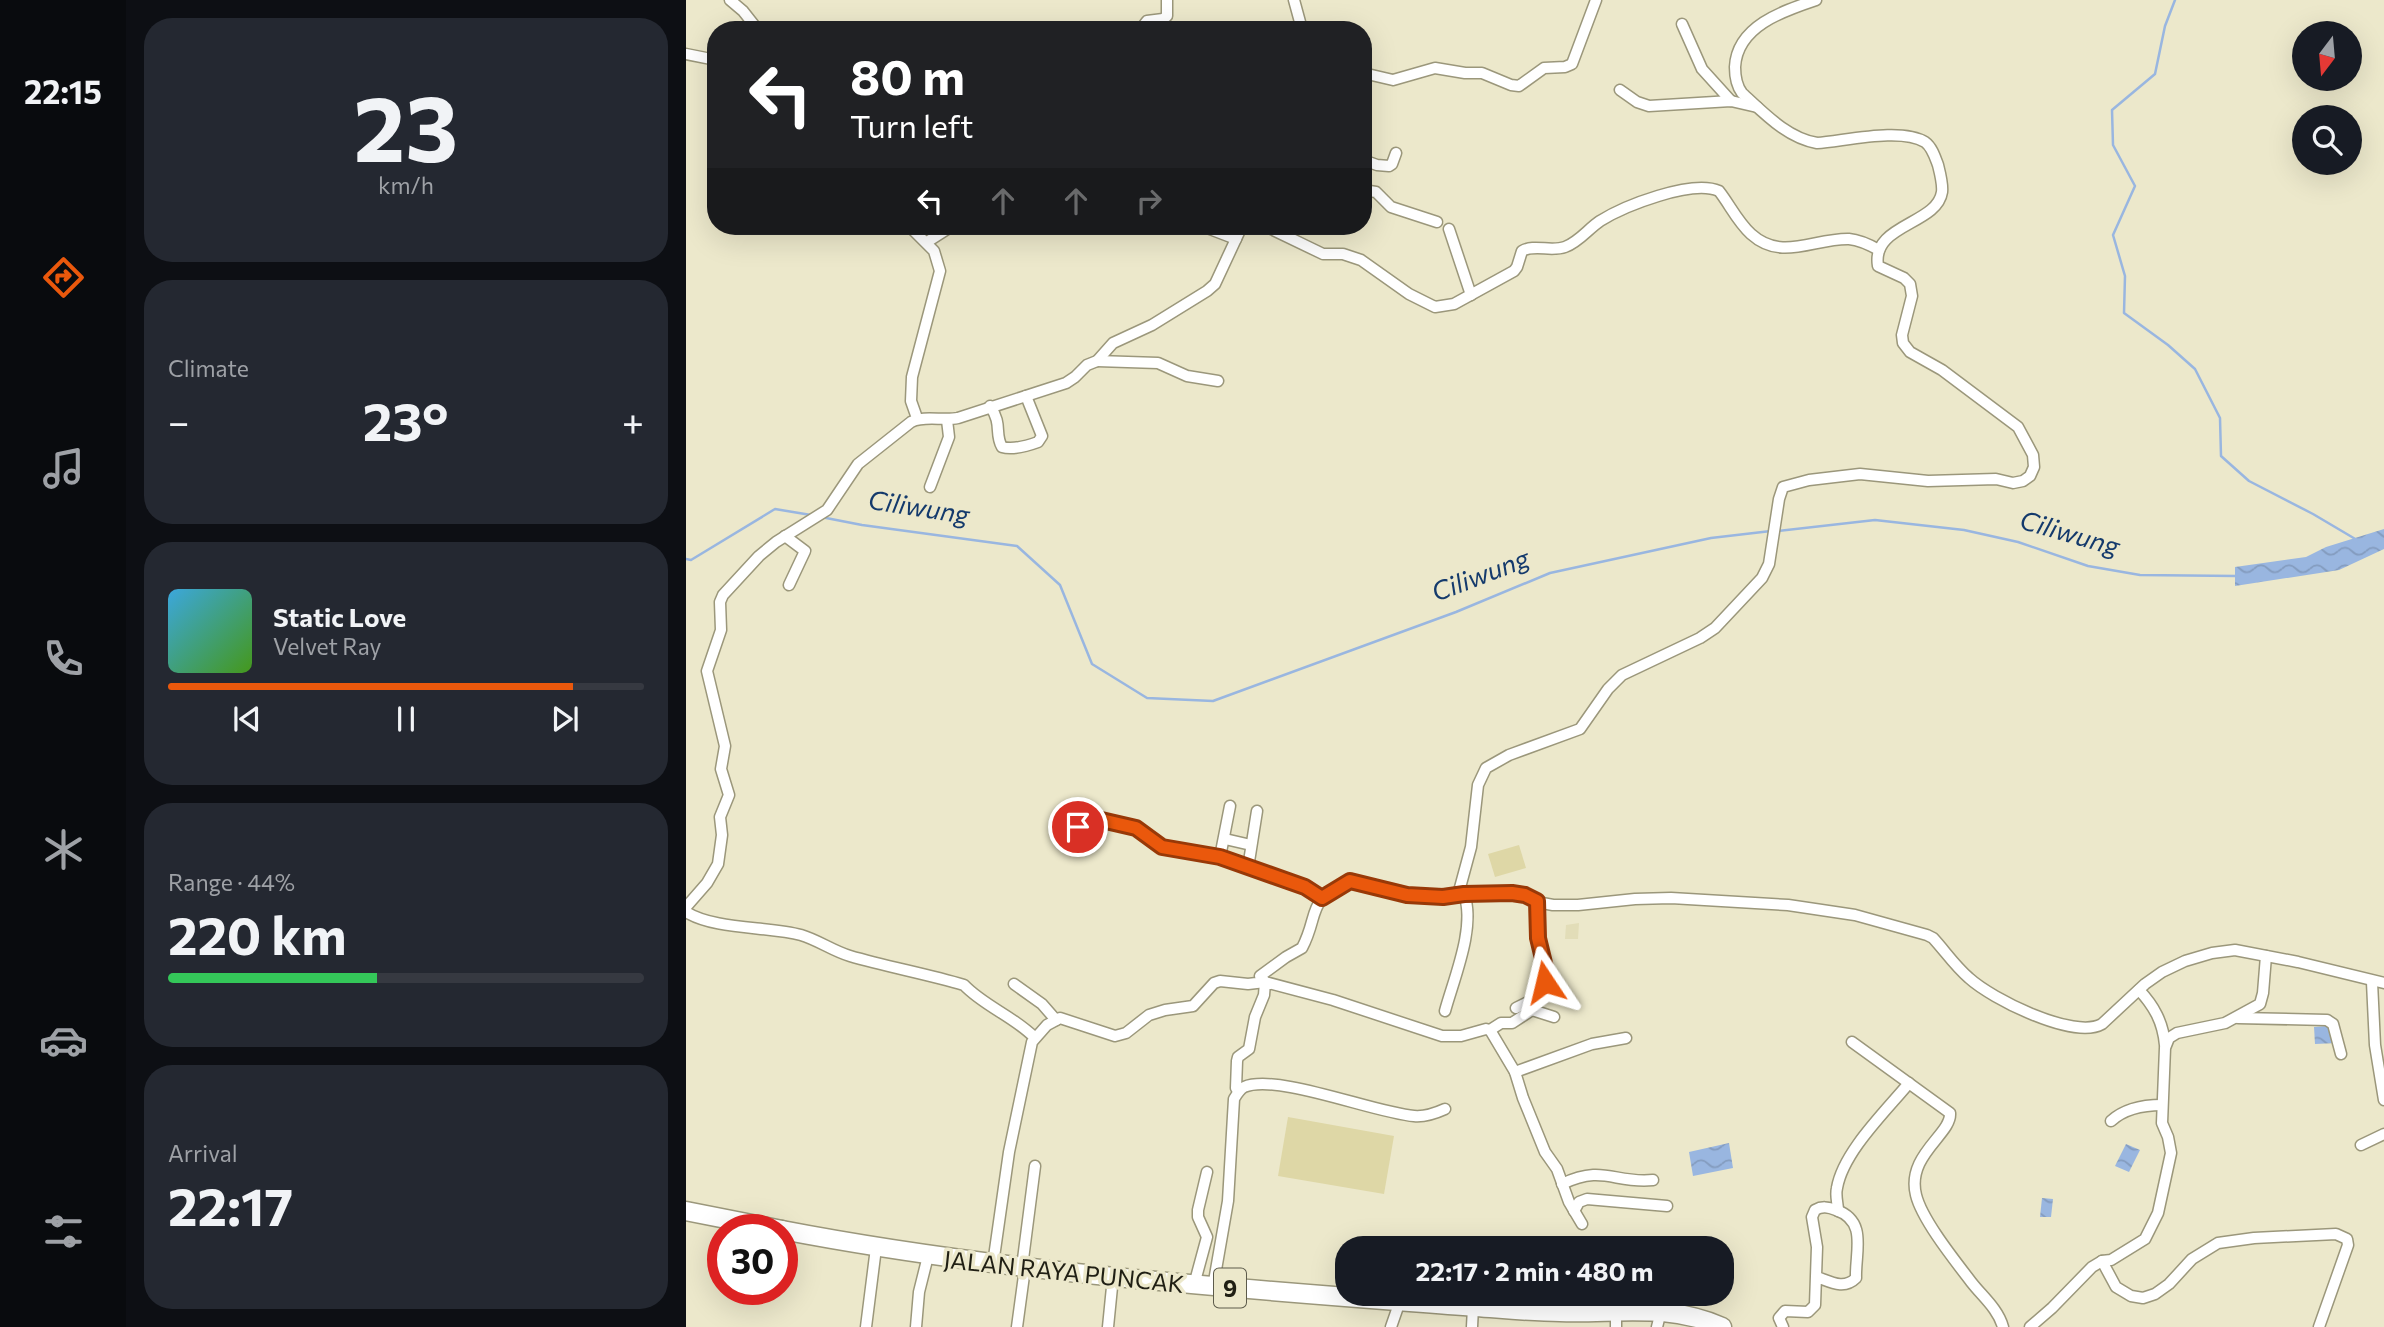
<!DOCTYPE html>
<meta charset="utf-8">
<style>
:root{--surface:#171b24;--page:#242831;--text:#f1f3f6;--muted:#9ea1a6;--line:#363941;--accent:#ea580c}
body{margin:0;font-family:Commissioner,sans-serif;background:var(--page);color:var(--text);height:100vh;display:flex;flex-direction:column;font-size:26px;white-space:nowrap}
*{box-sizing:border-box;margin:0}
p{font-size:23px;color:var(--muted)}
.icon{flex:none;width:38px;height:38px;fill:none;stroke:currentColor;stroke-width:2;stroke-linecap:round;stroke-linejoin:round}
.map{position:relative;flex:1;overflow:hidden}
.drawer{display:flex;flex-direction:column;gap:18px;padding:18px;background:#0d0f14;width:560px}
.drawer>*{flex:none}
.hud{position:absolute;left:21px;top:21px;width:665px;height:214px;border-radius:28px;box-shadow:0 7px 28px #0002;background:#202124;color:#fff;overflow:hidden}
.needle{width:46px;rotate:196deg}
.tools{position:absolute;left:1606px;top:21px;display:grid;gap:14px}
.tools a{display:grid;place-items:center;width:70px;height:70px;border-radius:50%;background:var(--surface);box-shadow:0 7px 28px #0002;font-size:35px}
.speed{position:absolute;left:21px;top:1214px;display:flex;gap:14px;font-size:35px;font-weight:700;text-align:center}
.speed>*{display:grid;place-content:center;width:91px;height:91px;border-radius:50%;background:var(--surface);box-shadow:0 7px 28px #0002;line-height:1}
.speed .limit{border:10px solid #d22;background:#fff;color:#111}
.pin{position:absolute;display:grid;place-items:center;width:60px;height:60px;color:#fff;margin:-30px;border:4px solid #fff;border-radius:50%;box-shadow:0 2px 7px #0007}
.me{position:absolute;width:77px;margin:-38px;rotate:350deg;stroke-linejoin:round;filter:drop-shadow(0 0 5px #0008)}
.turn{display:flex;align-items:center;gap:24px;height:147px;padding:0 28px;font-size:32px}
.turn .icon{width:91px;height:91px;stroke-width:2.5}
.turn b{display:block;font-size:49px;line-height:60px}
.lanes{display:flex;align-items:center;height:66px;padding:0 28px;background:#0003;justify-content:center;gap:35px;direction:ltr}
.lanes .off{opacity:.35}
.big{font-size:52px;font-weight:700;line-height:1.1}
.drawer .tile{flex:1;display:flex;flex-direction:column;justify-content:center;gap:10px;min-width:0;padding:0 24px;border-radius:28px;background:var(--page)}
.drawer .dial{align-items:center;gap:0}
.dial b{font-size:91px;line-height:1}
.song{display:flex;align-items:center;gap:21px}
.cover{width:84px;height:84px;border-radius:10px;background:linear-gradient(135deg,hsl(200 70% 55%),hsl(100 70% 35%))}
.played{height:7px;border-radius:4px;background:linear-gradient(90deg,var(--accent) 85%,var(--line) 85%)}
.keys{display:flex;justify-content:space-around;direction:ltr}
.heat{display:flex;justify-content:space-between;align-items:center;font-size:38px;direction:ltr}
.charge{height:10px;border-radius:5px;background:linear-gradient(90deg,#34c759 44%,var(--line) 0)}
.trip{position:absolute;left:649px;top:1236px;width:399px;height:70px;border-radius:28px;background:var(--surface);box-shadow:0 7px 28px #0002;font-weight:700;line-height:70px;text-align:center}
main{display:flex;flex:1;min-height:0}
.tab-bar{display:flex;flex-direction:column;width:126px;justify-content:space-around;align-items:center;background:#090b0e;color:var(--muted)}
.tab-bar .icon{width:49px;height:49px}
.tab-bar .on{color:var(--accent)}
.tab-bar b{font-size:32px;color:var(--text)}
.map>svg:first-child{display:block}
</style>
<main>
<nav class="tab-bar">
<b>22:15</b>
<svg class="icon on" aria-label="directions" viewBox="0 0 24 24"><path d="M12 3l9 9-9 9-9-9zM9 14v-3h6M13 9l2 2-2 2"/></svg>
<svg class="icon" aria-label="music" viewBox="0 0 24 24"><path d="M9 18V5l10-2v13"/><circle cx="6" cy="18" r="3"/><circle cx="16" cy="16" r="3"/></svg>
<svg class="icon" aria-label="phone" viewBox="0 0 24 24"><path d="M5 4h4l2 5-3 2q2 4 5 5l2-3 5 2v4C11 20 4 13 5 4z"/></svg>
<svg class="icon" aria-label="climate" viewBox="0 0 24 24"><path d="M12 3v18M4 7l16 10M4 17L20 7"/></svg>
<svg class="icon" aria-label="car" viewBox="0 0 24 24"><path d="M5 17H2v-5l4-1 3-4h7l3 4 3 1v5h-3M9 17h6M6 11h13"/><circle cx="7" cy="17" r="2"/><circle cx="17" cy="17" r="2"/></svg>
<svg class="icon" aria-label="filters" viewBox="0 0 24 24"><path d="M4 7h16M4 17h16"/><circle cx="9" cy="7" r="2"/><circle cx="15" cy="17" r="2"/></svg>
</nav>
<section class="drawer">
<div class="tile dial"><b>23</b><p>km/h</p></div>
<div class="tile"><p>Climate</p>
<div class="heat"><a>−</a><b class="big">23°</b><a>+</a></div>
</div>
<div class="tile">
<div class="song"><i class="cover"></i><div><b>Static Love</b><p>Velvet Ray</p></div></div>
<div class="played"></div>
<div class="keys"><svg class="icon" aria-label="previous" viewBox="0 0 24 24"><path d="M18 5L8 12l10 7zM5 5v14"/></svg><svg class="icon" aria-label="pause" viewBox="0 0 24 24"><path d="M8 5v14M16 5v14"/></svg><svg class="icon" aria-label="next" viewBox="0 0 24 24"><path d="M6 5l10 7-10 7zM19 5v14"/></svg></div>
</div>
<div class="tile"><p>Range · 44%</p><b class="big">220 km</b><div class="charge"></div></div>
<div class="tile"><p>Arrival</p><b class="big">22:17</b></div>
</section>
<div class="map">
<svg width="1698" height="1327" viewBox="0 0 1698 1327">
<defs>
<pattern id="water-waves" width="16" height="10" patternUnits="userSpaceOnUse" patternTransform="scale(1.75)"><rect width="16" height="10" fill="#99b6e0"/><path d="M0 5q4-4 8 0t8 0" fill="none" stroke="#849cbf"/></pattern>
</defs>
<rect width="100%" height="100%" fill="#ece8cb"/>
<polygon fill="#e2ddb8" points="893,923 892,939 879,939 880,925"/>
<g fill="#ded7a6">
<polygon points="833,845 840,868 809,877 802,854"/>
<polygon points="602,1117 708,1136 698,1194 592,1176"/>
</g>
<g fill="url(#water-waves)">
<polygon points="1698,529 1698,549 1653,570 1549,586 1549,567 1620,557 1640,547"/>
<polygon points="1640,1026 1647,1032 1651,1043 1629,1044 1628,1027"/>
<polygon points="1043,1143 1047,1168 1007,1176 1003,1152"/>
<polygon points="1440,1144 1454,1150 1443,1172 1429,1166"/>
<polygon points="1356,1198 1367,1199 1365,1217 1354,1217"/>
</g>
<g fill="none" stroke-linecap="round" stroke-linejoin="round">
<g stroke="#99b6e0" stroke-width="2.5">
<polyline points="1489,0 1479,26 1469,74 1426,110 1427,145 1449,186 1427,235 1439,276 1438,313 1482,345 1509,369 1534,418 1535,456 1563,481 1627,514 1671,540"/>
<polyline points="135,517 176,525 331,546 374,585 406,664 461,698 527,701 770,612 864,573 1025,538 1085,531"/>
<polyline points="1091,531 1189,520 1278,530 1332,542 1402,566 1454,575 1550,576"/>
<polyline points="0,559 5,560 89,509 125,515"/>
</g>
<defs>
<g id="street">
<polyline points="44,0 57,11 72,30"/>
<polyline points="608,0 614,22"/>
<polyline points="996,24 1016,69 1045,101"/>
<polyline points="454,30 461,21 477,19 481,16 481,0"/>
<polyline points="0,54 30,60"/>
<polyline points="677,73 707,80 749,68 779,73 796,73 825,85 833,86 858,68 879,67 886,64 910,0"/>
<polyline points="934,90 951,102 963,106 1045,101 1071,107"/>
<polyline points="677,160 691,165 703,166 706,164 710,153"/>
<polyline points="677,190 690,192 705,207 751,222"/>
<polyline points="223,226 248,251 254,271 226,377 225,401 231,418"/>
<polyline points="516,226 550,239"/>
<path d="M579,226L637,254H657L675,260L723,294L749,307L768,304L828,271L831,267L836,251C848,244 865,252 879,247C893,242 902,229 914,221C938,206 1006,179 1033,191C1044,205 1051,221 1065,234C1096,262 1128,238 1163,239C1174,240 1184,245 1193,250"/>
<polyline points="763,229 785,295"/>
<polyline points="241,242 266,226"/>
<polyline points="411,361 472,363 501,376 532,381"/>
<path d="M304,406C317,425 308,433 316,447C327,450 341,446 352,442L356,436L340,396"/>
<polyline points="244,487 263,437 261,420"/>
<polyline points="99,536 119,551 103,585"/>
<polyline points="385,831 411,819 426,822 456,830 476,847 534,857 619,887 636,898"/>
<polyline points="539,839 565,845"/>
<polyline points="534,857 544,806"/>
<polyline points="562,868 571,811"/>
<path d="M772,895L833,894L856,903L867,905H892L949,899L985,898L1102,905L1169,915L1241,935L1247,938C1259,951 1269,966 1283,978C1306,999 1388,1040 1416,1024L1459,984L1476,972L1499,961L1526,953L1549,950L1612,962L1698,983"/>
<path d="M0,907L21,883L32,864L36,835L34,817L43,795L35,769L39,746L21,671L35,630L34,602L37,595L73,556L90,542L141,510L172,464L225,422C238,415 257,421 272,418L380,383L389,377L401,365L411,361L427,343L466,325L521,291L529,284L556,226"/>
<path d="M0,912C29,930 81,926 115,935C132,940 147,951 164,956C202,967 241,974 278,985C298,1006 327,1016 348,1037"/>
<polyline points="1686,982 1689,1045 1698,1100"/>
<polyline points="328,984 356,1004 370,1020"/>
<path d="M1453,990C1468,1006 1477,1022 1479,1045"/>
<polyline points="830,1008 850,998 858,988 859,967 852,938 851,901"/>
<path d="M759,1011C768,978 790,927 778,894"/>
<polyline points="1552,1018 1641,1020 1647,1024 1655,1054"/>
<polyline points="804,1030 829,1072 837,1098 859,1152 871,1169 883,1202 896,1224"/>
<path d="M1166,1042L1264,1113C1266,1134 1220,1155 1230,1195C1236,1220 1270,1262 1286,1283C1297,1297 1312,1309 1317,1327"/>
<polyline points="829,1072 906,1044 940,1038"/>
<polyline points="552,1091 550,1088 551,1061 552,1057 563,1049 569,1017 578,995 579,982 647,1000 756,1036 775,1036 800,1029 804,1030 815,1023 826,1023 846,1010 868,1017"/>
<path d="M1425,1121C1438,1109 1458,1105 1476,1105"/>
<polyline points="1675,1145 1698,1134"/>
<path d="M876,1184C918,1164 928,1184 967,1180"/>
<polyline points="888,1211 893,1202 901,1199 981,1206"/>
<path d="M1152,1211C1152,1203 1149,1196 1151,1188C1157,1152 1200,1111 1223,1083"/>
<polyline points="1416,1261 1430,1287 1445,1296 1457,1298 1469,1294 1483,1284 1506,1259 1532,1243 1568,1238 1650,1234 1661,1239 1662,1245 1633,1327"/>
<path d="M307,1264L323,1152L346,1042L361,1025L374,1018L429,1036L440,1033L463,1015L479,1010L507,1006L528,983L534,981L562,984L579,982L574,976L600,957L616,948C634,914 619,900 664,881C700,888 734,902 772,895L785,847L792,785L800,768L823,755L894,729L922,689L936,675L1014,638L1029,628L1076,578L1083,564L1093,499L1097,487L1123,480L1174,474L1242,481L1310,479L1327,483L1337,481L1344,476L1348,467L1347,455L1332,427L1256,370L1224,352L1217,343L1216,335L1226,296L1224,284L1218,278L1192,266C1185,224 1251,225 1256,192C1257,184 1254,173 1252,165C1249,157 1246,147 1239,142C1215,127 1159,141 1131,143C1101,138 1078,113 1056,93C1050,85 1049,77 1049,67C1051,26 1097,11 1130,0"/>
<polyline points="336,1267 349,1166"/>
<polyline points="508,1285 521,1237 512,1217 512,1210 521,1172"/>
<path d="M527,1287L542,1201L548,1099C551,1094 553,1090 558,1087C591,1073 689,1113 728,1116C739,1117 748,1114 759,1109"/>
<polyline points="915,1293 915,1306"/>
<polyline points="930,1312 930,1327"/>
<polyline points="180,1327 190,1248"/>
<polyline points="230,1327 233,1292 242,1256"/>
<polyline points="331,1327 339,1268"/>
<polyline points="422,1327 427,1277"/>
<polyline points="705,1327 714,1301"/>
<polyline points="786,1327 787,1307"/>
<polyline points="971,1327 975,1311"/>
<path d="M1097,1327L1093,1318L1099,1311L1122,1312L1129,1305L1131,1247L1126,1217L1129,1210C1136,1206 1142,1207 1150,1210C1182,1221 1169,1252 1170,1278C1158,1290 1145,1282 1131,1277"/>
<polyline points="1344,1327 1366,1308 1406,1267 1416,1261 1425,1260 1459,1239 1472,1213 1485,1153 1482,1137 1476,1123 1479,1048 1483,1038 1491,1033 1539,1023 1574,1004 1577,993 1580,956"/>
</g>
<g id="highway">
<polyline points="0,1211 96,1230"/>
<path d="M96,1230C325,1274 558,1289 790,1307C818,1309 846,1312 874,1312C929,1314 985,1303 1036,1327"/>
</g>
</defs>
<use href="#street" stroke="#9b977b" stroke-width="13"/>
<use href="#highway" stroke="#9b977b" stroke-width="21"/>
<use href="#street" stroke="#fff" stroke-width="10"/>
<use href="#highway" stroke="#fff" stroke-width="18"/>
</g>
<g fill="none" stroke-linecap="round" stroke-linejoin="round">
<defs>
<polyline id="route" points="392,827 411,819 450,828 476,847 534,857 619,887 636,898 664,881 721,895 757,897 778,894 826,893 839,895 851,901 852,938 859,967 859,982"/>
</defs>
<use href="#route" stroke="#983908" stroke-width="18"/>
<use href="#route" stroke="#ea580c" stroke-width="12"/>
</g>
<g text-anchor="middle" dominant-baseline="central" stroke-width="7" stroke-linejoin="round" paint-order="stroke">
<rect fill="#ece8cb" stroke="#5d5b4b" stroke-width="2" x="528" y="1268.5" width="32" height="39" rx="5"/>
<g font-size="23" font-weight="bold" fill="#201f14">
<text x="544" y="1288">9</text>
</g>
<g font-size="24" fill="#201f14" stroke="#ece8cb">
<text transform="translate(378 1271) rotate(6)">JALAN RAYA PUNCAK</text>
</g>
<g font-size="26" font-style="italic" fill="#143a6c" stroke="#ece8cb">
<text transform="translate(233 506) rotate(9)">Ciliwung</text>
<text transform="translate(1384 532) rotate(16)">Ciliwung</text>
<text transform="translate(794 574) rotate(-21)">Ciliwung</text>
</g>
</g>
</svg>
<div class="tools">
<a><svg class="needle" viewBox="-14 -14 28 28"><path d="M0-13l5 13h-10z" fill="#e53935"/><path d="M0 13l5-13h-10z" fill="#9ea1a6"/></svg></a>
<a><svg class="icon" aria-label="search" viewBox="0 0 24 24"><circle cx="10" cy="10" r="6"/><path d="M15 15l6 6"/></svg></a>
</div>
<div class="speed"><div class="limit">30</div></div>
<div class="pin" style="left:392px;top:827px;background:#d93025"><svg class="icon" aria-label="arrive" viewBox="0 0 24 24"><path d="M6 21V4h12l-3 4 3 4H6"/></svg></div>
<svg class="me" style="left:859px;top:982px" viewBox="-20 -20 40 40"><path d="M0-17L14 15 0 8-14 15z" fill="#ea580c" stroke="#fff" stroke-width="4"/></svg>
<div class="trip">22:17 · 2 min · 480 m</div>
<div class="hud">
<div class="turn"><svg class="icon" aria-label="left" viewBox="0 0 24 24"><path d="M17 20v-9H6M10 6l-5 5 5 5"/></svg><div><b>80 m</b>Turn left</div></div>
<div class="lanes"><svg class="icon" aria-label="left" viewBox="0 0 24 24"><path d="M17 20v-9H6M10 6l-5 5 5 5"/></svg><svg class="icon off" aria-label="ahead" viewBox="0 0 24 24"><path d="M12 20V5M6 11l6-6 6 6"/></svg><svg class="icon off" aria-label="ahead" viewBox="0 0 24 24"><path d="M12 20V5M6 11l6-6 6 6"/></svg><svg class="icon off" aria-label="right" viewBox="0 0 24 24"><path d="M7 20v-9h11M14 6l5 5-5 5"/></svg></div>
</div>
</div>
</main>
